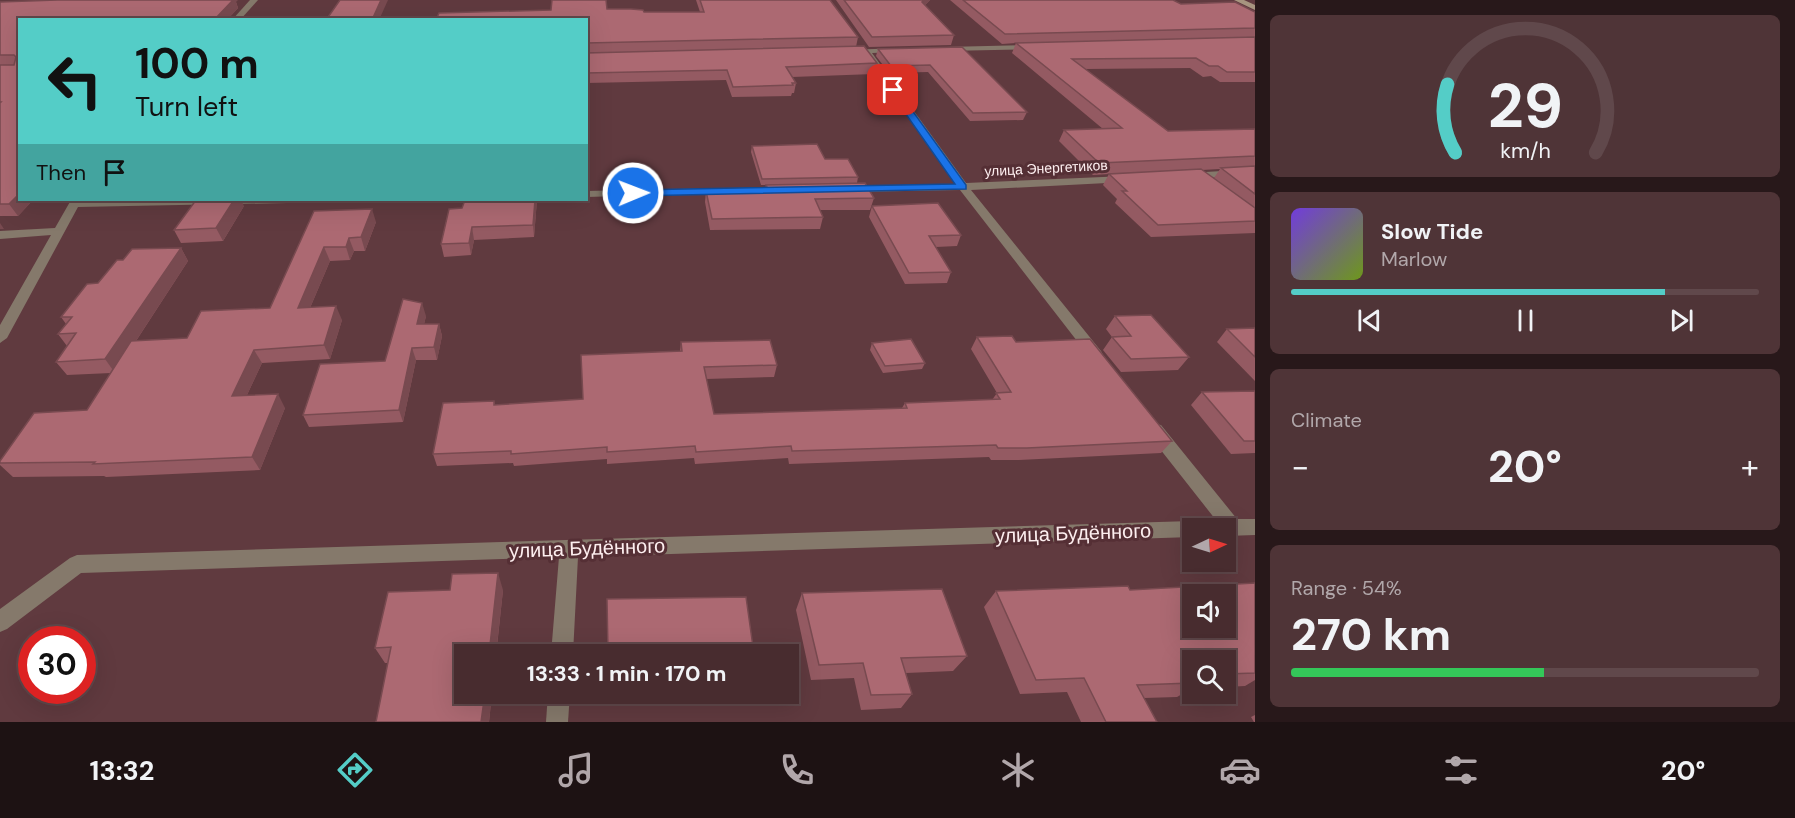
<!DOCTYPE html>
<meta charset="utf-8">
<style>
:root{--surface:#482c2f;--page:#4f3437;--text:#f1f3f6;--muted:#b1a7aa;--line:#60484b;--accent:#54cdc7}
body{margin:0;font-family:"DM Sans",sans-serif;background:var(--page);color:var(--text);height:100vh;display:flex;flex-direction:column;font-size:22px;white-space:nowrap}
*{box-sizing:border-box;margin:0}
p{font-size:20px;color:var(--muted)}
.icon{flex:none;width:33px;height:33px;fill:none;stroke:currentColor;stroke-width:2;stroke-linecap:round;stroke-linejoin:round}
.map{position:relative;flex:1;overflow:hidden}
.drawer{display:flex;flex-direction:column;gap:15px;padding:15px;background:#28181a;width:540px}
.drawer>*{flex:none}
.banner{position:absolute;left:18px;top:18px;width:570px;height:183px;border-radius:0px;box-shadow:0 6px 24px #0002,0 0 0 2px var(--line);background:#54cdc7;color:#111;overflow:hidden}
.needle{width:39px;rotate:86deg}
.fabs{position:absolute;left:1182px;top:518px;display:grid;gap:12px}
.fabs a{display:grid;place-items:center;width:54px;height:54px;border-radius:0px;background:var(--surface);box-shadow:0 6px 24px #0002,0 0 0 2px var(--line);font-size:30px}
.speed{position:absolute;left:18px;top:626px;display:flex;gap:12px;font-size:30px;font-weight:700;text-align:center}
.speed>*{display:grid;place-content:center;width:78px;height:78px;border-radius:50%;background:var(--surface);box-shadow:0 6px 24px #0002,0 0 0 2px var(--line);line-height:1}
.speed .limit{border:9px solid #d22;background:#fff;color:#111}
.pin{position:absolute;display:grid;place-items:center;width:51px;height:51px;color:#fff;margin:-26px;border-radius:12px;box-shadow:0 3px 9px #0006}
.me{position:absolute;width:66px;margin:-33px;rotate:89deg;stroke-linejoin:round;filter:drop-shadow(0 0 4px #0008)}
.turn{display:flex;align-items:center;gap:21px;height:126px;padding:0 18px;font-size:27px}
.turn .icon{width:78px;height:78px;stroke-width:2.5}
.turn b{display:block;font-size:42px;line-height:51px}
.then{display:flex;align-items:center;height:57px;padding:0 18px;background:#0003;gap:12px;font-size:22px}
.big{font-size:45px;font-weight:700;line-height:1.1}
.drawer .tile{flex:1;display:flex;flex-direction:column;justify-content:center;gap:9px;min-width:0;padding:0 21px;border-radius:9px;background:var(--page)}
.drawer .dial{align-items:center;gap:0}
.dial svg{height:156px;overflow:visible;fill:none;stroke:var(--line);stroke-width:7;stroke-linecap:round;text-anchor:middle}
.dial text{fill:var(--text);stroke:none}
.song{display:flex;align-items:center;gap:18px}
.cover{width:72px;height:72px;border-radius:9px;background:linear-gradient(135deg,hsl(260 70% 55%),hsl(80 70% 35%))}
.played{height:6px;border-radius:3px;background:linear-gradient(90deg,var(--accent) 80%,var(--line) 80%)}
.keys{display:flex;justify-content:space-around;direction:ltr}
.heat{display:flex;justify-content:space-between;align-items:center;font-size:33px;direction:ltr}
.charge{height:9px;border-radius:4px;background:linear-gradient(90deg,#34c759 54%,var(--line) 0)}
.trip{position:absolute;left:454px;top:644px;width:345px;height:60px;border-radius:0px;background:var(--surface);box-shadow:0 6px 24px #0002,0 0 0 2px var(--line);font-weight:700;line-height:60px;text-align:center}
.menu{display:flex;height:96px;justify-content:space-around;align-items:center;background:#1d1213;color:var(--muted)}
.menu .icon{width:42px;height:42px}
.menu .current{color:var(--accent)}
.menu b{font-size:27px;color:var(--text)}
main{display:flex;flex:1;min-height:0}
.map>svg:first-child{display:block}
</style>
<main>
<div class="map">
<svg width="1255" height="722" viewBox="0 0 1255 722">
<rect width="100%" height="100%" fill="#603a3f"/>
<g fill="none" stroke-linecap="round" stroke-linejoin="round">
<g fill="#85796b" fill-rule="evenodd">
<polygon points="250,0 258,0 240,20 232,20"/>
<polygon points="1033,45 1037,47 1036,49 946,51 942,49 946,47"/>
<polygon points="901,48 901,52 898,52 872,53 966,183 1126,176 1132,179 1126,182 971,190 1101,351 1103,355 1101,359 1091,359 960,190 850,192 844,189 850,186 955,184 864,54 847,54 843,52 847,50"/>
<polygon points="1255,169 1255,175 1189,179 1184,176 1189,173"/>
<polygon points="724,188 730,191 728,193 586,197 586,191"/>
<polygon points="71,200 293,200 287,203 78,207 7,338 0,343 0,325 51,235 0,239 0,231 55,228"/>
<polygon points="1155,424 1161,425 1237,519 1255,519 1255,535 1226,536 1226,528 1217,528 1219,524 1149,435 1147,430 1149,425"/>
<polygon points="1192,521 1199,523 1201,528 1192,528 1192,537 578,557 573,654 551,654 559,557 81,573 7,629 0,632 0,609 70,558 77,555"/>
<polygon points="548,693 570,693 568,722 546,722"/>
</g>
<polygon fill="#a7947f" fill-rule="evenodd" points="1234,0 1244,0 1255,5 1255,10"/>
</g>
<g fill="#945a62" fill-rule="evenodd">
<polygon points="696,0 830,0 858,37 856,47 877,63 874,74 792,77 796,83 794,93 792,93 791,96 732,97 726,80 586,83 586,53 755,49 586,53 586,20 607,9 644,12 700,12"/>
<polygon points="836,0 930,0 925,5 954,35 951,45 869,47"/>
<path d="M950,0H1173L1181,4L1255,12V82H1220L1211,76L1203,77L1190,68L1085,69L1168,131L1255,129V233L1151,237L1115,203L1117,199L1103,185L1109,174L1093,175L1059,141L1064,130L1103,129L1012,53L1016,43L1002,44ZM1220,169L1214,178L1202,170Z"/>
<polygon points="0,2 236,2 238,8 227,20 20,20 20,200 33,200 18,216 0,216"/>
<polygon points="962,47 1027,112 1023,120 970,121 928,72 889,73 876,56 878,49"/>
<polygon points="752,146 825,159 858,177 857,183 874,198 870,210 820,210 823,217 820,229 710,230 705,202 706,191 765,190 766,185 761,185 751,152"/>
<polygon points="465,200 537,200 534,237 474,240 471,255 444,257 441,244 462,208"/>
<polygon points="244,206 223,241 181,243 174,230"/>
<polygon points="872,206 961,235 957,246 936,247 951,272 947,283 905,284 869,217"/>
<polygon points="314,211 376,222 365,251 354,251 350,260 330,261 310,308 342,320 330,359 262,363 247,395 285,408 260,470 106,477 104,476 13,477 0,465 0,461 87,410 111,373 67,375 56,362 67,346 58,334 66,324 61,317 123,260 181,248 188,261 136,341 187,338 270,308"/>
<polygon points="426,316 424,324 439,324 442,336 437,360 416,360 403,422 309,427 303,415 385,361"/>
<polygon points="1115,316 1189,357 1178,370 1121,372 1103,350 1112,337 1106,329"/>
<polygon points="1255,328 1255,381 1217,342 1227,329"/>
<polygon points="977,337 1016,342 1172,441 1161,453 1019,460 991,460 989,457 789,464 788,458 695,464 694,458 607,464 607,459 514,466 513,463 437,466 433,454 494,401 495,405 583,399 680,351 681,342 777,365 774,377 706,379 714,414 902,408 905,403 992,400 997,393 971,349"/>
<polygon points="872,343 925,363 922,369 883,373 870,350"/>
<polygon points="1255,391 1255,453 1231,454 1191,405 1202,392"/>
<polygon points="503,590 489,722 376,722 388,663 385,663 375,648"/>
<polygon points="1130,590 1255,673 1255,680 1245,686 1226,687 1226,660 1192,660 1192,689 1189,690 1177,697 1144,698 1157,722 1081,722 1067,692 1020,694 984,607 996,591"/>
<polygon points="802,593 967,656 953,671 906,673 912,694 901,708 861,710 854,678 811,680 796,610"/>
<polygon points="607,599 754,654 608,654"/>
<polygon points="689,693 755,693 753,699 689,701"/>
<polygon points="1255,715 1255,722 1254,722 1251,717"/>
</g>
<g fill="#784a50">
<polygon points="228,0 238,0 236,2 238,8 227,20 214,20"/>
<polygon points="381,0 388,0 379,20 372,20"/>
<polygon points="924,0 930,0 919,11 922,2"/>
<polygon points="20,193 20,200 33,200 18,216 9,204"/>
<polygon points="234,200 241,200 244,206 223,241 216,228"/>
<polygon points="535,200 537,200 534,237 533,225"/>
<polygon points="372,209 376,222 365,251 361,237"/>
<polygon points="0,223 4,229 0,229"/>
<polygon points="472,227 474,240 471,255 469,243"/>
<polygon points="349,238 354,251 350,260 346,247"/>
<polygon points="324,247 330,261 304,322 298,308"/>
<polygon points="181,248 188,261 115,373 105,359"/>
<polygon points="422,303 426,316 421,337 417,324"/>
<polygon points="336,306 342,320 330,359 324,345"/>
<polygon points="439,324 442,336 437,360 434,347"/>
<polygon points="412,348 416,360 403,422 399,410"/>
<polygon points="254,350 262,363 240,410 232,396"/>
<polygon points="278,394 285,408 260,470 252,457"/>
<polygon points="498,573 503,590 496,654 489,654"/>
<polygon points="485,693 492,693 489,722 481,722"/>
</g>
<g fill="#ac6972" stroke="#784a50" stroke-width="1.5" fill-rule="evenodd">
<polygon points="57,0 233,0 214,20 20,20 20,193 9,204 0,204 0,103 1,102 0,102 0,65 14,65 16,57 14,55 0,55 0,2"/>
<polygon points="340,0 381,0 372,20 326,20"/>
<polygon points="552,0 606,0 607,9 631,9 643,10 644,12 704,12 700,0 830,0 858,37 586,43 586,20 436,20 439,13 551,10"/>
<polygon points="844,0 924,0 922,2 954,35 872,37"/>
<polygon points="963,0 1173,0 1181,4 1235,2 1255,12 1255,28 1005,34"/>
<polygon points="1255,37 1255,72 1227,72 1218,66 1209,66 1196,58 1072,59 1168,131 1255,129 1255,156 1099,163 1064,130 1122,128 1016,43"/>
<polygon points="864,46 877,63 786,67 796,83 792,83 793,85 733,87 727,70 586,73 586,53"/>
<polygon points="962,47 1027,112 973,113 930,65 891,66 878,49"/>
<polygon points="817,144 825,159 848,159 858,177 762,179 752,146"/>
<polygon points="1255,166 1255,194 1221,168"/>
<polygon points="1201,169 1255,208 1255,221 1158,225 1122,191 1127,191 1109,174"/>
<polygon points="865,183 874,198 815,199 823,217 712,219 706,191 768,189 766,185"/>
<polygon points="196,200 234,200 216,228 174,230"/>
<polygon points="465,200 535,200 533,225 472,227 469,243 441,244 449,209 462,208"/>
<polygon points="938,203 961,235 929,236 951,272 909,273 872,206"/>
<polygon points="372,209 361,237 349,238 346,247 324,247 298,308 336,306 324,345 254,350 232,396 278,394 252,457 93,464 95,462 0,463 0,461 34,413 87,410 131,341 187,338 201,311 270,308 314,211"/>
<polygon points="181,248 105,359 56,362 76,333 58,334 72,317 61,317 87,284 98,283 117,260 123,260 132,249"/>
<polygon points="403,299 422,303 417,324 439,324 434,347 412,348 399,410 303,415 320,364 385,361"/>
<polygon points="1151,315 1189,357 1131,359 1112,337 1131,336 1115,316"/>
<polygon points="1255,328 1255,357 1227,329"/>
<polygon points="1012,336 1016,342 1090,339 1172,441 1027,448 998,448 996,445 792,451 791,446 696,452 695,446 607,452 607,447 511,454 511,451 433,454 443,403 494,401 494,405 583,399 581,355 682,351 681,342 770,340 777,365 704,367 714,414 907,408 905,403 1000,399 996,393 1011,392 977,337"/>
<polygon points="911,339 925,363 885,366 872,343"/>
<polygon points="1255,391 1255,441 1244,441 1202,392"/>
<polygon points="498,573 489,654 465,654 465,693 485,693 481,722 376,722 391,647 375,648 388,592 450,590 452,574"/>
<path d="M1255,583V673L1226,674V660H1192V683L1137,685L1157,722H1106L1084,678L1036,680L996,591L1128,586L1130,590ZM1192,594H1226V627H1192Z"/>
<polygon points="942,589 967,656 901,658 912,694 871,695 863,663 819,665 802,593"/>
<polygon points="746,597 754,654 689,654 689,650 608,652 607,599"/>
</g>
<polygon fill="#1a73e8" stroke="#114b97" stroke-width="1.5" points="890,88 896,88 966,185 966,189 633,196 628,193 633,190 955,184 889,90"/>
<g text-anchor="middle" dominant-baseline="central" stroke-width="6" stroke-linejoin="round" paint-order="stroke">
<g font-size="14" fill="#fdeeef" stroke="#552f35">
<text transform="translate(1046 168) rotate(-3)">улица Энергетиков</text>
</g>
<g font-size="20" fill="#fdeeef" stroke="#552f35">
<text transform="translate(1073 533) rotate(-2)">улица Будённого</text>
<text transform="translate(587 548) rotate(-2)">улица Будённого</text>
</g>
</g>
</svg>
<div class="fabs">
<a><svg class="needle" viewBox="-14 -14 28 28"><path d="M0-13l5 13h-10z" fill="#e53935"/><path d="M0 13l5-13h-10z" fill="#b1a7aa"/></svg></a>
<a><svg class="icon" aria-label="sound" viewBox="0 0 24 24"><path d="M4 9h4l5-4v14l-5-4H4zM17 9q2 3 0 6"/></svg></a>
<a><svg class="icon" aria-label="search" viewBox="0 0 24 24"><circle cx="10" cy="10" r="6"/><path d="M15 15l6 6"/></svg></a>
</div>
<div class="speed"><div class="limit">30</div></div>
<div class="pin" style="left:893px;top:90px;background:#d93025"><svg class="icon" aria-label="arrive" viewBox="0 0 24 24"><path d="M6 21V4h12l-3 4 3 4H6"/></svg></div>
<svg class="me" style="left:633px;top:193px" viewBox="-20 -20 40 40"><circle r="17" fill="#1a73e8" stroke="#fff" stroke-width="3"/><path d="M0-11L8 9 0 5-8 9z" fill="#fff"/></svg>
<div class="trip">13:33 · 1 min · 170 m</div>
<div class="banner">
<div class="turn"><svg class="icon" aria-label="left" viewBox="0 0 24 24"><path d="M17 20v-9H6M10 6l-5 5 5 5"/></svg><div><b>100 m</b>Turn left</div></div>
<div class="then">Then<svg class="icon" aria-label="arrive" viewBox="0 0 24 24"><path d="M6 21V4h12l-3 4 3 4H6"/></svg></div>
</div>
</div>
<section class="drawer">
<div class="tile dial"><svg viewBox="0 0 100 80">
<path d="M14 69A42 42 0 1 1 86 69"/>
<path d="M14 69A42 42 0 0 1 10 34" stroke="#54cdc7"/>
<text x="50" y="56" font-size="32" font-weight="700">29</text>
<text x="50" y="72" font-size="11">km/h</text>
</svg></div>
<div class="tile">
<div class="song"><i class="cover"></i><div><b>Slow Tide</b><p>Marlow</p></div></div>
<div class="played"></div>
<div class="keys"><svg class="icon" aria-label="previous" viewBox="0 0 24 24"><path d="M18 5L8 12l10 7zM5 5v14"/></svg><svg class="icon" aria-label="pause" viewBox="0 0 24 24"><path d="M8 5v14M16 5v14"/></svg><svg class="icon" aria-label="next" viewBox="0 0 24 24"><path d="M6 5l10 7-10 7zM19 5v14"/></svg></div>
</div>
<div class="tile"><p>Climate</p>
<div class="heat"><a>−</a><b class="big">20°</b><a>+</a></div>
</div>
<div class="tile"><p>Range · 54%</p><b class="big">270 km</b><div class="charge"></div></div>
</section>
</main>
<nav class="menu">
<b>13:32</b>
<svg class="icon current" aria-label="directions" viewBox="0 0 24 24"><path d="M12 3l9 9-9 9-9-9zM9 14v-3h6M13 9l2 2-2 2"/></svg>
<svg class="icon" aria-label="music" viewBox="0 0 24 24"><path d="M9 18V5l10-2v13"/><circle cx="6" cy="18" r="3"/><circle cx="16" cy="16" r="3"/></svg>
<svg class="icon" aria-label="phone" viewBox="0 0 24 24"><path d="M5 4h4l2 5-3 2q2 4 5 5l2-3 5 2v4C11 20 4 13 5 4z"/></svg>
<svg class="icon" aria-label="climate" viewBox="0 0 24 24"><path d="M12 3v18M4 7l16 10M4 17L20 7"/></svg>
<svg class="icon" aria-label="car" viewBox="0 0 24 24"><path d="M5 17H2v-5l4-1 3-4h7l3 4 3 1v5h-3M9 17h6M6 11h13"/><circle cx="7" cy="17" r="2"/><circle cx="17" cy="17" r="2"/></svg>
<svg class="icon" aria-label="filters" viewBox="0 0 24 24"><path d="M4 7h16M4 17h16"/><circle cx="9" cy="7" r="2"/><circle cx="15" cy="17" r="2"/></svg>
<b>20°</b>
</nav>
